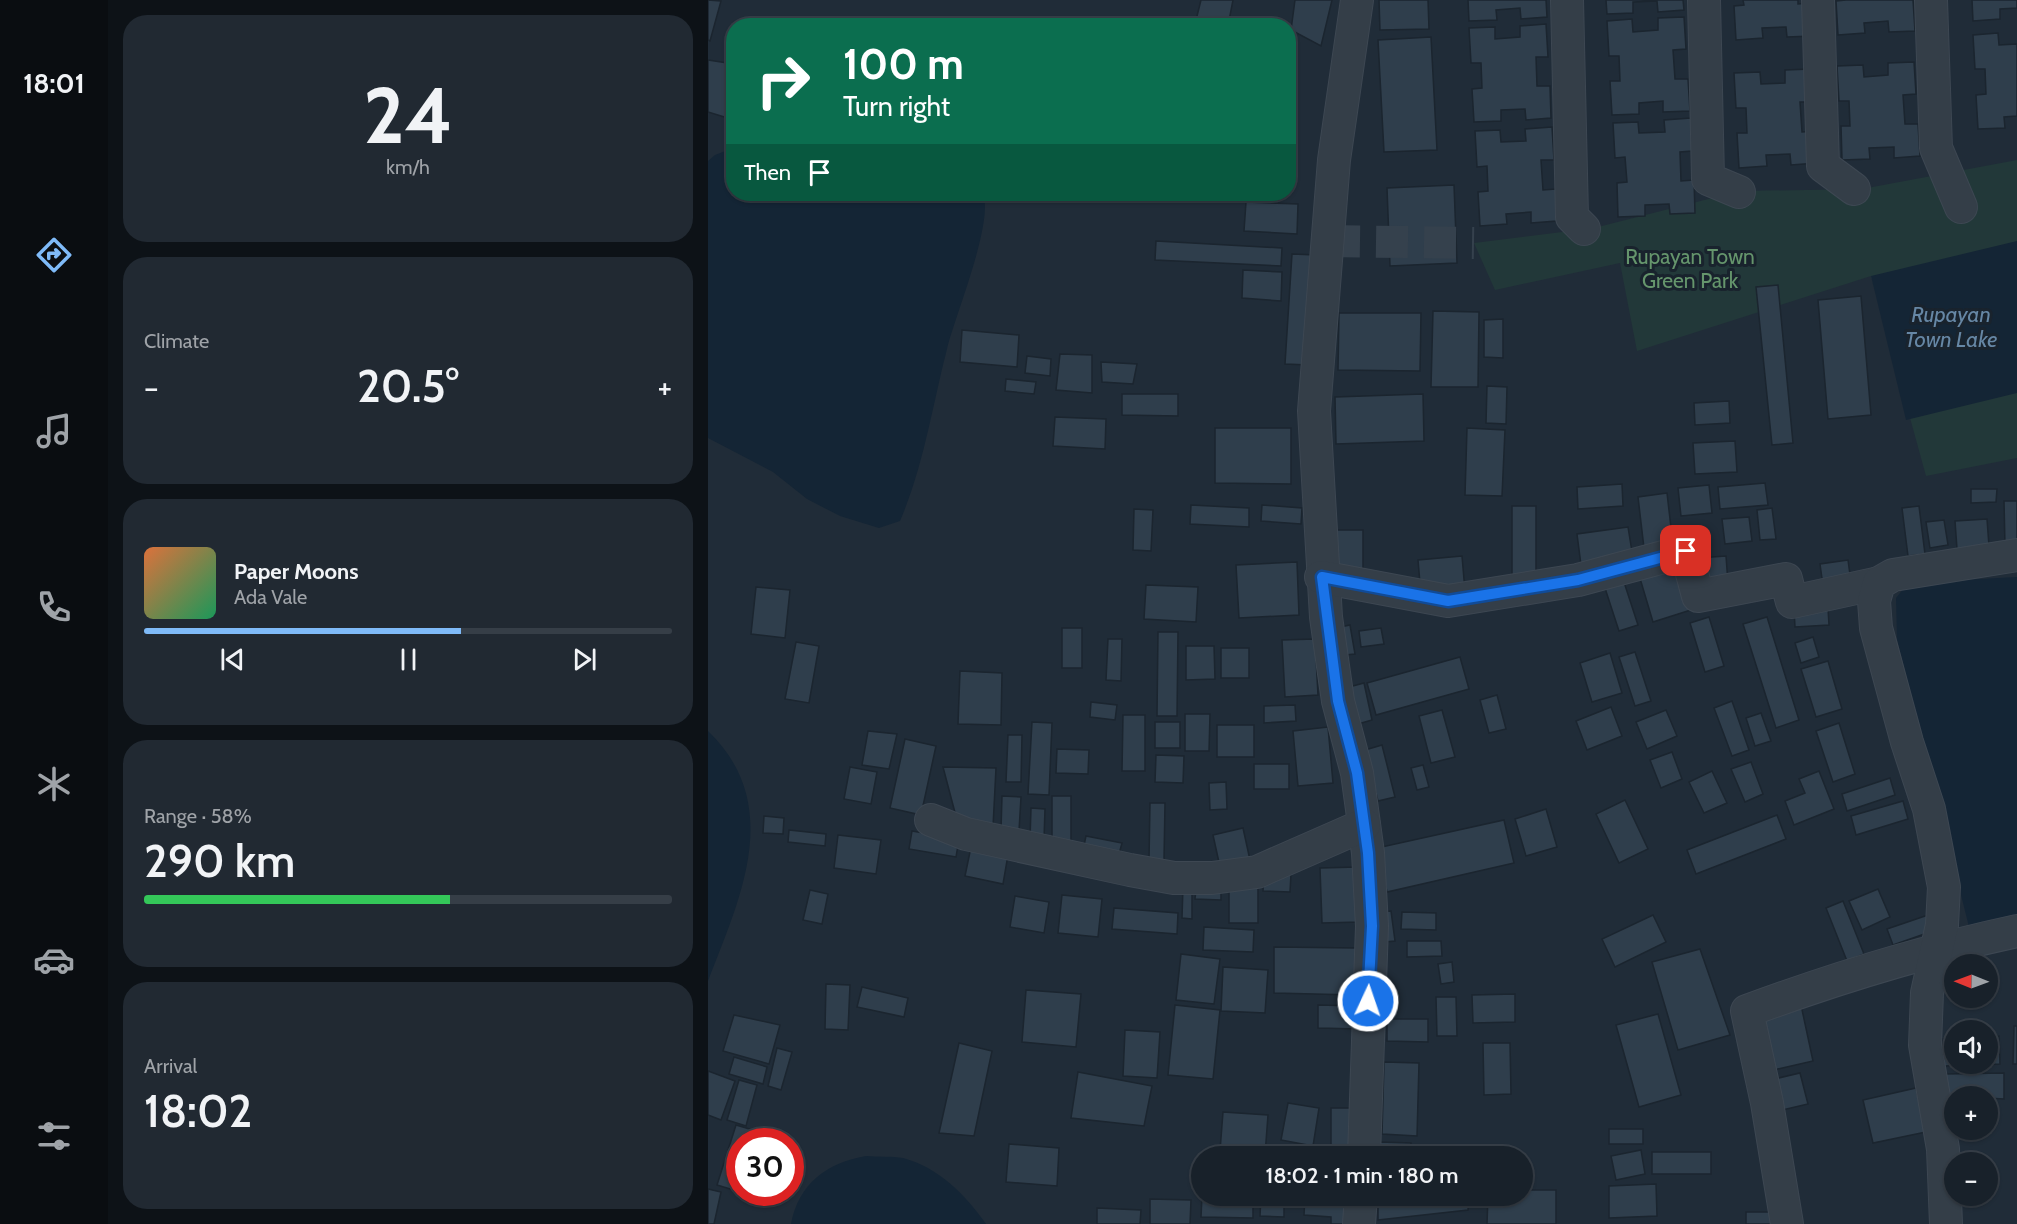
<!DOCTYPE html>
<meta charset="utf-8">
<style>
:root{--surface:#18212a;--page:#212932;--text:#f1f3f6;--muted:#9fa3a8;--line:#363e47;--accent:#7fbaf8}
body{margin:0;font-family:Cabin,sans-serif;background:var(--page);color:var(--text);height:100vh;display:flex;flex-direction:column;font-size:22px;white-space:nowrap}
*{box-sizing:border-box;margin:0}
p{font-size:20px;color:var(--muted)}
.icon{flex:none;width:33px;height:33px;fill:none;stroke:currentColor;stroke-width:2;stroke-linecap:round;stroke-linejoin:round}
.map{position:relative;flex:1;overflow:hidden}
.details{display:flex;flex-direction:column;gap:15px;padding:15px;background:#0d1217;width:600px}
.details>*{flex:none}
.hud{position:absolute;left:18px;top:18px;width:570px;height:183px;border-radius:24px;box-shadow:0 2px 4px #0004,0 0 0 2px var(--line);background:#0b6e4f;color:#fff;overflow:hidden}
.needle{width:39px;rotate:271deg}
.controls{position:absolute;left:1236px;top:954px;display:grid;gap:12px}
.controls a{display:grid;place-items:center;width:54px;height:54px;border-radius:50%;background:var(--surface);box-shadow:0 2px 4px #0004,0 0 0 2px var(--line);font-size:30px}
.speed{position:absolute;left:18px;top:1128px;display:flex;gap:12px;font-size:30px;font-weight:700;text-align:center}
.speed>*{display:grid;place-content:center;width:78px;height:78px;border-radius:50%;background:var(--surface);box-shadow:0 2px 4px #0004,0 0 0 2px var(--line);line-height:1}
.speed .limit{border:9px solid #d22;background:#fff;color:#111}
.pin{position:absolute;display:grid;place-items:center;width:51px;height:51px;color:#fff;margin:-26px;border-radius:12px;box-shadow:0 3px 9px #0006}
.me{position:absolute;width:66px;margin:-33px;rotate:3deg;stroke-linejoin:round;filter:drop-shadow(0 0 4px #0008)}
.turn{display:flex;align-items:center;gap:21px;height:126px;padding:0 18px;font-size:27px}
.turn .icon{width:78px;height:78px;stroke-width:2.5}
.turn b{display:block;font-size:42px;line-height:51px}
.then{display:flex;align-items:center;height:57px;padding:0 18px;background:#0003;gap:12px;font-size:22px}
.big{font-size:45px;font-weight:600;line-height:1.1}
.details .card{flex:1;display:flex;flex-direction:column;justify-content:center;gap:9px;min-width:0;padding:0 21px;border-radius:24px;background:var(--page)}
.details .dial{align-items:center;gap:0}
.dial b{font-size:78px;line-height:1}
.song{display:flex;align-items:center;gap:18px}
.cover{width:72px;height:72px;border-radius:9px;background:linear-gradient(135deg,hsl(20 70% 55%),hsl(150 70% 35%))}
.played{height:6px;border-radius:3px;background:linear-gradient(90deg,var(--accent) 60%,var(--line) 60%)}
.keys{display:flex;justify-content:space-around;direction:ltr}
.heat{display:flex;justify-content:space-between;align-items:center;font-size:33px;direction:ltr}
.charge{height:9px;border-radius:4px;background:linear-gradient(90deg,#34c759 58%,var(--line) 0)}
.trip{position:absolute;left:483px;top:1146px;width:342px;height:60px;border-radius:30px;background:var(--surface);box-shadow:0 2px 4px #0004,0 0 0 2px var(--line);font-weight:600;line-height:60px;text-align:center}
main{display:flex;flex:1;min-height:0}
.menu{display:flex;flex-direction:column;width:108px;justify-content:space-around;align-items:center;background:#0a0d11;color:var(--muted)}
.menu .icon{width:42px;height:42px}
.menu .on{color:var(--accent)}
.menu b{font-size:27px;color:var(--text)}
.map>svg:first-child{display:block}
</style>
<main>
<nav class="menu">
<b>18:01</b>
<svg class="icon on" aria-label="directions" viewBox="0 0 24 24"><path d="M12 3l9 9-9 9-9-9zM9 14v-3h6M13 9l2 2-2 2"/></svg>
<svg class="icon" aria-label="music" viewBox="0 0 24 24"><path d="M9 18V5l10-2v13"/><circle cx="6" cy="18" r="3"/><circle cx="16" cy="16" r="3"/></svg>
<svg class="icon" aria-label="phone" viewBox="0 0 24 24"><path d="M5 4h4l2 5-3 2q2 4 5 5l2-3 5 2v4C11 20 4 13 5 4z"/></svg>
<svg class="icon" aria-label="climate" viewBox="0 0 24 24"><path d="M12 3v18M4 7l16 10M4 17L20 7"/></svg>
<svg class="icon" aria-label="car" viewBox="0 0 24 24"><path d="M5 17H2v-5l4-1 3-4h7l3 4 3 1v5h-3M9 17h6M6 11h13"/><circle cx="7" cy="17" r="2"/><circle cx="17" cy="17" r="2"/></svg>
<svg class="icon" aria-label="filters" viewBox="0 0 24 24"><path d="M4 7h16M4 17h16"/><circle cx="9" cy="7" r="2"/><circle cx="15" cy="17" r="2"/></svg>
</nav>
<section class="details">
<div class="card dial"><b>24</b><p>km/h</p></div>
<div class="card"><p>Climate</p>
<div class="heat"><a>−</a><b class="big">20.5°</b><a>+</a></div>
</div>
<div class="card">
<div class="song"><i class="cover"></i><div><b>Paper Moons</b><p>Ada Vale</p></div></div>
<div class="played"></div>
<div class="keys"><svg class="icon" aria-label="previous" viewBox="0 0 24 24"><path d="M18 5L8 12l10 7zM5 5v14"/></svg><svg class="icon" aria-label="pause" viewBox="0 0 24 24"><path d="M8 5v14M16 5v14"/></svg><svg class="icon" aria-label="next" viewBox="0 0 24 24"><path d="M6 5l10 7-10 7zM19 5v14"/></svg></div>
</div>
<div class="card"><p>Range · 58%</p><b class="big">290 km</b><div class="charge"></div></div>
<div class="card"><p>Arrival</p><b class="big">18:02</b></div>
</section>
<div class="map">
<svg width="1309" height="1224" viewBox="0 0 1309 1224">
<rect width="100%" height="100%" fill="#202c38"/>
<polygon fill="#223839" points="1309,160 1309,458 1218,476 1163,276 929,351 912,263 787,290 766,243 886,228 1032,191 1154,189"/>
<g fill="#142535">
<path d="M25,148L26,194H275C286,222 247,316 239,349C224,407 216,465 192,521L171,528L132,516L99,499L65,472L0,438V161L7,155Z"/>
<polygon points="1309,241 1309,393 1198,420 1163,276"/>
<polygon points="1309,577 1309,916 1261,927 1189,639 1188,598 1196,588 1215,582"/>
<path d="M0,731C77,805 32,898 0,981Z"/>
<path d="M158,1156C169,1157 184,1156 195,1158C230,1167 258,1195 278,1224H83C91,1183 119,1163 158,1156Z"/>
</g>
<g fill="#2f3e4c" stroke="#1b252f" stroke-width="1.5">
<polygon points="0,0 13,1 2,41 0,40"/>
<polygon points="493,0 525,0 520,26 488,20"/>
<polygon points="587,0 624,0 613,46 583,30"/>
<polygon points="671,0 720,0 721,29 672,30"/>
<polygon points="760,0 838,0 839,17 813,19 812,8 788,10 789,20 761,21"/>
<polygon points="898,0 975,0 976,10 950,12 949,1 925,2 925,13 899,14"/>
<polygon points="1035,0 1090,0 1090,4 1103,3 1105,36 1079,37 1078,27 1054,28 1055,38 1028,40 1026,6 1036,5"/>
<polygon points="1138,0 1205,0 1207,31 1181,32 1180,21 1156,23 1157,33 1130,35 1128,1"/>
<polygon points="1264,0 1309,0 1309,8 1292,9 1292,19 1265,21"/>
<polygon points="976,17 978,49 965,50 967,79 980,79 982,111 955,112 955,101 931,103 931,114 904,115 902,81 912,81 911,56 901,56 899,21 924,19 925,32 950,30 950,18"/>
<polygon points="838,24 840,57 828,57 829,86 842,86 843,118 818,120 817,109 793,110 793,121 766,122 764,89 774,88 773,63 763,63 761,28 787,27 787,39 812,37 812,26"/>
<polygon points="1290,33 1291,45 1309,44 1309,116 1296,117 1297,128 1270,129 1268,95 1278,94 1277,69 1267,69 1265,35"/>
<polygon points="723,37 729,150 676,152 670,40"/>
<polygon points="0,60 26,64 26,120 0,112"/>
<polygon points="1206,62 1208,94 1195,95 1197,124 1210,124 1212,156 1186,158 1186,147 1161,148 1162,159 1134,160 1133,126 1142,126 1141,101 1131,101 1129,66 1155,65 1156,77 1180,75 1180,63"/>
<polygon points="1103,69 1105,102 1092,102 1094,132 1107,131 1109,163 1083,165 1082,154 1058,155 1059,166 1031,168 1029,133 1039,133 1038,108 1028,108 1026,73 1052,72 1053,84 1077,83 1077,70"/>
<polygon points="983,118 984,151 972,152 973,181 986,180 987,213 962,214 961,204 937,205 937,216 910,217 909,183 919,182 917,157 907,158 905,123 930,122 931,133 957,132 956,120"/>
<polygon points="844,127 846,160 833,160 835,190 848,189 849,221 823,223 823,212 798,214 799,224 772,226 770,192 780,191 779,166 769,167 767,131 792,130 793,142 818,141 817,129"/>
<polygon points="746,185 749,263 682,266 679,188"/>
<polygon points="473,194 539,194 473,197"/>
<polygon points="538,202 590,204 589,234 536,231"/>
<polygon points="448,241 574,248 573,266 447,260"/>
<polygon points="584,254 608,255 601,365 577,364"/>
<polygon points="535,270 574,272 573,301 534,298"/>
<polygon points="1070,285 1085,443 1064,445 1048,287"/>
<polygon points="1153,296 1163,415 1120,419 1110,300"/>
<polygon points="725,311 771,312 770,387 723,387"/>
<polygon points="631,313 713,313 712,371 630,370"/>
<polygon points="795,319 795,358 776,357 776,320"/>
<polygon points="254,330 311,335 309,367 252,362"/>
<polygon points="352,354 384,355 384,393 348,390"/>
<polygon points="319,356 343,359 342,376 317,373"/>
<polygon points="393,362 429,364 425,384 394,382"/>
<polygon points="298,379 328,382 326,394 297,391"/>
<polygon points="779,386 799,387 798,424 778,423"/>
<polygon points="414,394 470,394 470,416 414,415"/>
<polygon points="715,394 716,441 628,444 627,397"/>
<polygon points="1021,401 1022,423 987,425 986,403"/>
<polygon points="347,417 398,419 397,449 345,446"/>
<polygon points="507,428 583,428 583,484 507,483"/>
<polygon points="759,428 797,430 794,496 757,495"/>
<polygon points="1027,441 1029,472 987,474 985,443"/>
<polygon points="1057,483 1060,505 1012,509 1010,487"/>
<polygon points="914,484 915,506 870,509 869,487"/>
<polygon points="1001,485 1004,513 973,516 970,488"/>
<polygon points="1263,489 1289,489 1288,502 1263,503"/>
<polygon points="959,493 965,545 936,548 930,497"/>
<polygon points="1296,501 1309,501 1309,546 1297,546"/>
<polygon points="483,505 541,508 541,527 482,524"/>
<polygon points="554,505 594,508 593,524 553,521"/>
<rect x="804" y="506" width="24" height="77"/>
<polygon points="1211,506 1217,554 1200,556 1194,508"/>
<polygon points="1064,508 1068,539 1052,540 1049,510"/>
<polygon points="426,509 445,510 443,551 425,550"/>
<polygon points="1041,517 1044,541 1017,544 1014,519"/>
<polygon points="1279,519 1281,546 1249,549 1247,521"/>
<polygon points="1236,520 1240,545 1222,548 1218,522"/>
<polygon points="920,527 925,558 873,565 869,534"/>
<rect x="628" y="530" width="27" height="42"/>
<polygon points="754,556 757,591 713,595 710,560"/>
<polygon points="1018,556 1020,583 992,585 990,558"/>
<polygon points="1140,560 1143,582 1115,586 1112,564"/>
<polygon points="589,562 591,615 531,618 528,565"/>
<polygon points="972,562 986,609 945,622 931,575"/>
<polygon points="914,576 930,625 911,631 895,582"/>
<polygon points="438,585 490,587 488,622 436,619"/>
<polygon points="48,587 82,590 77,638 43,634"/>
<polygon points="1120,608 1121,625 1087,627 1086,609"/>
<polygon points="1001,617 1016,666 997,672 982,623"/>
<polygon points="1059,617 1091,720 1068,728 1035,624"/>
<polygon points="642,625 647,654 637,655 632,627"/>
<rect x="354" y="628" width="20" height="40"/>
<polygon points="673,628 676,644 653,647 651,631"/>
<polygon points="450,632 470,632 469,716 449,716"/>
<polygon points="1105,637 1111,657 1093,663 1087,643"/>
<polygon points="400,639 414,639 413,681 398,680"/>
<polygon points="607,639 610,695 577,697 574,640"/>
<polygon points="88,642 111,646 101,703 77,699"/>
<polygon points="478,646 506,646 507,679 478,680"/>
<rect x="513" y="648" width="28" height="30"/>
<polygon points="927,652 943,701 927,706 911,657"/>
<polygon points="902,653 914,693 884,702 872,663"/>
<polygon points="752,657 761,689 668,715 659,683"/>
<polygon points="1120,661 1134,709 1108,717 1093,669"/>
<polygon points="252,671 294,673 293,725 250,724"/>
<polygon points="656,683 664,720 650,724 641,687"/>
<polygon points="789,695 798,729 781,733 772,700"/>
<polygon points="1024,701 1041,750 1024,756 1006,708"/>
<polygon points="383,702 409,705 407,720 382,717"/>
<polygon points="587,705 588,721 556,723 556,706"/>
<polygon points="903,707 914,736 879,750 868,721"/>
<polygon points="734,710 747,757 723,763 711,716"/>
<polygon points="958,710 969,736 939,749 928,722"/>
<polygon points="1053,713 1063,741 1047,746 1038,718"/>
<polygon points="477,714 502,714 501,751 477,751"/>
<polygon points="415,715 437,715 437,771 414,771"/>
<polygon points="324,722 344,723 341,795 320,794"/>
<rect x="447" y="722" width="25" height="26"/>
<polygon points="1131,723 1147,774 1125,782 1108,731"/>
<rect x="509" y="725" width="37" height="32"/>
<polygon points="620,727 625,783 590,786 585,731"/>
<polygon points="160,731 189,734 181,769 154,765"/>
<polygon points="300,735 314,735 313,782 298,782"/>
<polygon points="197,739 228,746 213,815 182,808"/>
<polygon points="674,745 687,797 670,801 657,750"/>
<polygon points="349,749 381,750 380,774 348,773"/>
<polygon points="964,752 974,779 953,788 942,760"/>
<polygon points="448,755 476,756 475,783 447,782"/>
<polygon points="1043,762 1055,794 1037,802 1023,769"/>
<rect x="546" y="764" width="35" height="25"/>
<polygon points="715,765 721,787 709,790 703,768"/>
<polygon points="142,767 169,772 163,804 136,799"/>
<polygon points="235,767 288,768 285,827 250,824"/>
<polygon points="1004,771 1019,803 996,813 981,782"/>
<polygon points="1111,771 1126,809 1086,825 1077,801 1097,793 1091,779"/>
<polygon points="1182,778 1187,795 1139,811 1134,794"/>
<polygon points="518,782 519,809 502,810 501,783"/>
<polygon points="294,796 313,797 311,831 293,830"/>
<rect x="344" y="796" width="19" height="47"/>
<polygon points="917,800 940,849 911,863 888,814"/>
<polygon points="1195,801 1200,819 1148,835 1143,816"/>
<polygon points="442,803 457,803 456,860 441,860"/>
<polygon points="323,808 337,809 336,839 322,839"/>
<polygon points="838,809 849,847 818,856 807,819"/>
<polygon points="1069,815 1078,839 988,874 979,850"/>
<polygon points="56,816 76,818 75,834 55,833"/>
<polygon points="796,820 806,863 679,892 669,848"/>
<polygon points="535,828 542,860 512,867 505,835"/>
<polygon points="81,830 118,834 117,846 80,842"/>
<polygon points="204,831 251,839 248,857 201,849"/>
<polygon points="130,835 173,840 168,874 126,868"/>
<polygon points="378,836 414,843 410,858 375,850"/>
<polygon points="263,847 300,855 295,884 257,876"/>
<polygon points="650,867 652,922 614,923 612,868"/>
<polygon points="556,873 583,874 582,892 555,891"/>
<rect x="521" y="880" width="29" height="43"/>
<polygon points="475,886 484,887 484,919 474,918"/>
<polygon points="488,889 513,889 513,900 487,899"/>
<polygon points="1170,889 1182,917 1154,930 1141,901"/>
<polygon points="102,890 120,894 114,924 95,920"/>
<polygon points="354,895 394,899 390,937 350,933"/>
<polygon points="307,896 341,902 336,933 302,927"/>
<polygon points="1135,901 1156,954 1139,961 1118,908"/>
<polygon points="406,908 470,913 469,934 404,929"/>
<polygon points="683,911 687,941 676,942 672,912"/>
<polygon points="694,912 728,913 728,930 693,929"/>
<polygon points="945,915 958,942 907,967 894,939"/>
<polygon points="1220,915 1225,931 1185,945 1179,929"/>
<polygon points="496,927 546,930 545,952 495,950"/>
<polygon points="699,941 733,941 734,956 699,957"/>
<polygon points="566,947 648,948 647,995 566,993"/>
<polygon points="992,949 1022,1035 970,1050 944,962"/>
<polygon points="473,954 512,959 506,1004 468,1000"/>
<polygon points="744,962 746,982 733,984 730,964"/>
<polygon points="515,967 560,970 557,1013 513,1011"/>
<polygon points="118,984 142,985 140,1030 117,1029"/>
<polygon points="154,987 200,998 196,1017 149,1007"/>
<polygon points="318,990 373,994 368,1047 314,1042"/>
<polygon points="807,994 807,1022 765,1023 764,995"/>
<polygon points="728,997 748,997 749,1036 729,1036"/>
<polygon points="467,1005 512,1010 505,1079 460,1075"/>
<polygon points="610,1005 651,1006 651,1029 610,1028"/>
<polygon points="1093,1005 1105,1061 1061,1071 1048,1015"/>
<polygon points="950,1014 973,1095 931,1107 908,1025"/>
<polygon points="26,1015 72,1025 61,1064 15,1051"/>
<polygon points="679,1019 720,1019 720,1042 679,1041"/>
<polygon points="1306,1026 1309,1026 1309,1064 1305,1064"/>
<polygon points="417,1030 452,1032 449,1078 415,1076"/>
<polygon points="1291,1036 1292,1064 1236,1066 1235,1039 1246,1038 1246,1064 1280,1064 1280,1037"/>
<polygon points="251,1043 284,1051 266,1136 231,1133"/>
<polygon points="775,1043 802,1043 803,1094 776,1095"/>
<polygon points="69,1048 84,1052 73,1090 60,1086"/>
<polygon points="26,1057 59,1067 55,1084 21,1074"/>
<polygon points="676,1062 711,1063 709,1136 674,1134"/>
<polygon points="0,1071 27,1081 13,1120 0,1115"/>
<polygon points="370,1072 444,1086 436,1126 363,1118"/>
<polygon points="1092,1073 1100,1104 1070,1111 1062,1080"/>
<polygon points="1296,1073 1296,1099 1246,1096 1246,1100 1237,1100 1237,1074"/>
<polygon points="31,1080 49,1085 38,1126 19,1120"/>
<polygon points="1208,1088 1218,1132 1165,1143 1155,1100"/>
<polygon points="580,1103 611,1108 605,1146 573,1140"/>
<rect x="623" y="1108" width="24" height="48"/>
<polygon points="515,1112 560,1115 557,1155 512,1151"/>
<polygon points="28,1125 72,1138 71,1142 32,1142 32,1192 9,1185"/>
<rect x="901" y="1129" width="34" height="15"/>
<polygon points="671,1142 703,1143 703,1156 671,1156"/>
<polygon points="301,1144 351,1148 349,1186 298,1182"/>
<polygon points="933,1150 937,1174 908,1180 903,1156"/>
<rect x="944" y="1152" width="59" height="22"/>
<polygon points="948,1184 949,1216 901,1218 901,1186"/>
<polygon points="0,1189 13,1192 6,1224 0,1224"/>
<polygon points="814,1190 848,1190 848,1224 779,1224 780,1196 814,1196"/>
<polygon points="494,1196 545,1196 545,1218 493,1217"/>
<polygon points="553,1196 576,1196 576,1217 552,1216"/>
<polygon points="597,1196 642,1196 641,1224 623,1224 623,1217 596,1215"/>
<polygon points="670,1196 761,1196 760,1210 670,1220"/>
<polygon points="442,1199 483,1200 482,1224 442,1224"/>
<polygon points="389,1208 433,1210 432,1224 389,1224"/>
<polygon points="1038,1212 1074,1212 1075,1224 1038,1224"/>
</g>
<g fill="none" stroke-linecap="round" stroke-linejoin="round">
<polyline stroke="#35414d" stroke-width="32" stroke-dasharray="32 16" stroke-linecap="butt" points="620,241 766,243"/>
<defs>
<g id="street">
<polyline points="649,0 626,160 606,411 618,617 630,701 649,773 660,853 664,926 656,1156"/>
<polyline points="859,0 864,217 876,229"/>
<polyline points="996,0 1000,179 1031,192"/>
<polyline points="1110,0 1115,166 1146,189"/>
<polyline points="1223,0 1228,148 1253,207"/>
<polyline points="613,577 740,601 870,580 978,551 990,596 1078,579 1084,602 1171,583"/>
<polyline points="223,820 258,834 422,870 466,878 504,878 549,872 656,825"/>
<polyline points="651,1224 653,1196"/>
<path d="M1079,1224L1059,1103L1039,1011C1128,978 1216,951 1309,931"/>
<polyline points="1238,1224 1235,1149 1217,1045 1219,993 1234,925 1236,887 1221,809 1199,742 1168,628 1166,601 1171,583 1185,575 1309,555"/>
</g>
</defs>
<use href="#street" stroke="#3d4752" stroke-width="34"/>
<use href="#street" stroke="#343e48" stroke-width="32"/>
</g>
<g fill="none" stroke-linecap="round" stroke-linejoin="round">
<defs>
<polyline id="route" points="660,1001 664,926 660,853 649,773 630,701 614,577 740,601 870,580 978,551"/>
</defs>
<use href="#route" stroke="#114b97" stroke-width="15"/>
<use href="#route" stroke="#1a73e8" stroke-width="10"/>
</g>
<g text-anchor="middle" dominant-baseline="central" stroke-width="6" stroke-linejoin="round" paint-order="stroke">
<g font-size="21" fill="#65956c" stroke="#19232d">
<text x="982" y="256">Rupayan Town<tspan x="982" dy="24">Green Park</tspan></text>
</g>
<g font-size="22" font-style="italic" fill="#6687a5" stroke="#19232d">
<text x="1243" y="314">Rupayan<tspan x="1243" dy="25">Town Lake</tspan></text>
</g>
</g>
</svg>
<div class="controls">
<a><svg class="needle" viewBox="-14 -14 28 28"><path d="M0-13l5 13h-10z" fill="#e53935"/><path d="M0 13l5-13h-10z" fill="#9fa3a8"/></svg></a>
<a><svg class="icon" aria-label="sound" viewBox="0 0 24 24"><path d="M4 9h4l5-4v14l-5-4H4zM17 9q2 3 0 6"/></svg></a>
<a>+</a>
<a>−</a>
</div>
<div class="speed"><div class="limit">30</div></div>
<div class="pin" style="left:978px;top:551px;background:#d93025"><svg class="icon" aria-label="arrive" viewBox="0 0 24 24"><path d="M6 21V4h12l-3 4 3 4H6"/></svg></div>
<svg class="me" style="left:660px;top:1001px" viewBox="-20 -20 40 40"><circle r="17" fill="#1a73e8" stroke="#fff" stroke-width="3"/><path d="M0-11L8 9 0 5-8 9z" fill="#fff"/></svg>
<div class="trip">18:02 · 1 min · 180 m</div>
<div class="hud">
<div class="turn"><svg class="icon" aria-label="right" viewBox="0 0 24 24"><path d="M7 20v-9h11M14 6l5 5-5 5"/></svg><div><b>100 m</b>Turn right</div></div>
<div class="then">Then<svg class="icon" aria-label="arrive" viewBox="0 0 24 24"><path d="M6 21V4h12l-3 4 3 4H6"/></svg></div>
</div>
</div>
</main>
